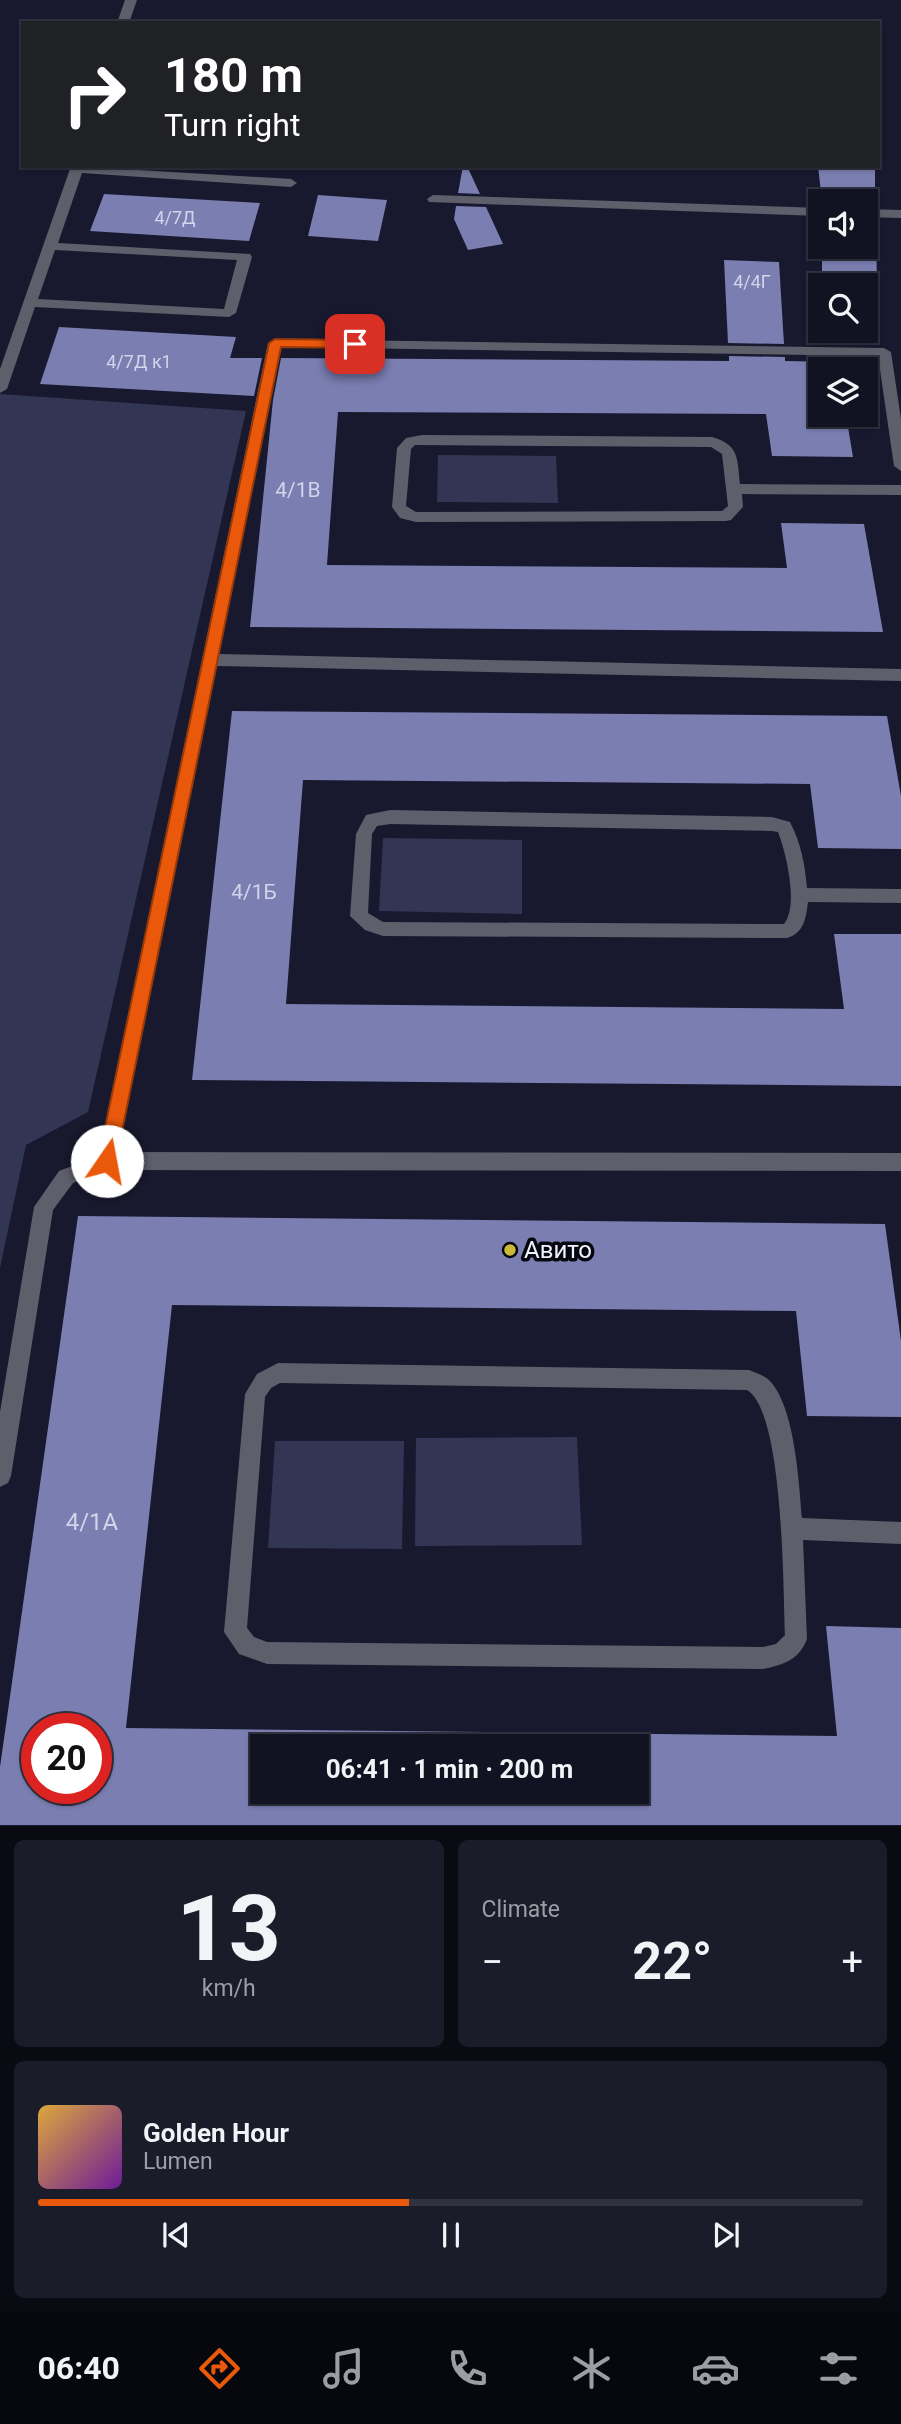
<!DOCTYPE html>
<meta charset="utf-8">
<style>
:root{--surface:#121322;--page:#1b1c2a;--text:#f1f3f6;--muted:#9c9ea5;--line:#313240;--accent:#ea580c}
body{margin:0;font-family:Roboto,sans-serif;background:var(--page);color:var(--text);height:100vh;display:flex;flex-direction:column;font-size:26px;white-space:nowrap}
*{box-sizing:border-box;margin:0}
p{font-size:23px;color:var(--muted)}
.icon{flex:none;width:38px;height:38px;fill:none;stroke:currentColor;stroke-width:2;stroke-linecap:round;stroke-linejoin:round}
.map{position:relative;height:1826px;overflow:hidden}
.details{display:flex;flex-direction:column;gap:14px;padding:14px;background:#0a0a13;flex:1}
.details>*{flex:none}
.guide{position:absolute;left:21px;top:21px;width:859px;height:147px;border-radius:0px;box-shadow:0 2px 5px #0004,0 0 0 2px var(--line);background:#202124;color:#fff;overflow:hidden}
.controls{position:absolute;left:808px;top:189px;display:grid;gap:14px}
.controls a{display:grid;place-items:center;width:70px;height:70px;border-radius:0px;background:var(--surface);box-shadow:0 2px 5px #0004,0 0 0 2px var(--line);font-size:35px}
.speed{position:absolute;left:21px;top:1713px;display:flex;gap:14px;font-size:35px;font-weight:700;text-align:center}
.speed>*{display:grid;place-content:center;width:91px;height:91px;border-radius:50%;background:var(--surface);box-shadow:0 2px 5px #0004,0 0 0 2px var(--line);line-height:1}
.speed .limit{border:10px solid #d22;background:#fff;color:#111}
.pin{position:absolute;display:grid;place-items:center;width:60px;height:60px;color:#fff;margin:-30px;border-radius:14px;box-shadow:0 4px 10px #0006}
.me{position:absolute;width:77px;margin:-38px;rotate:12deg;stroke-linejoin:round;filter:drop-shadow(0 0 5px #0008)}
.turn{display:flex;align-items:center;gap:24px;height:147px;padding:0 28px;font-size:32px}
.turn .icon{width:91px;height:91px;stroke-width:2.5}
.turn b{display:block;font-size:49px;line-height:60px}
.big{font-size:52px;font-weight:700;line-height:1.1}
.details .tile{flex:1;display:flex;flex-direction:column;justify-content:center;gap:10px;min-width:0;padding:0 24px;border-radius:10px;background:var(--page)}
.details .dial{align-items:center;gap:0}
.dial b{font-size:91px;line-height:1}
.song{display:flex;align-items:center;gap:21px}
.cover{width:84px;height:84px;border-radius:10px;background:linear-gradient(135deg,hsl(40 70% 55%),hsl(280 70% 35%))}
.played{height:7px;border-radius:4px;background:linear-gradient(90deg,var(--accent) 45%,var(--line) 45%)}
.keys{display:flex;justify-content:space-around;direction:ltr}
.heat{display:flex;justify-content:space-between;align-items:center;font-size:38px;direction:ltr}
.details .tiles{flex:1;display:grid;gap:14px;grid-template-columns:1fr 1fr}
.tile:last-child{grid-column:span 2}
.trip{position:absolute;left:250px;top:1734px;width:399px;height:70px;border-radius:0px;background:var(--surface);box-shadow:0 2px 5px #0004,0 0 0 2px var(--line);font-weight:700;line-height:70px;text-align:center}
.dock{display:flex;height:112px;justify-content:space-around;align-items:center;background:#07080e;color:var(--muted)}
.dock .icon{width:49px;height:49px}
.dock .selected{color:var(--accent)}
.dock b{font-size:32px;color:var(--text)}
.map>svg:first-child{display:block}
</style>
<div class="map">
<svg width="901" height="1826" viewBox="0 0 901 1826">
<rect width="100%" height="100%" fill="#18192e"/>
<g fill="#333554">
<polygon points="0,394 246,411 88,1112 26,1145 0,1268"/>
<polygon points="438,455 556,456 558,503 437,502"/>
<polygon points="383,838 522,840 522,914 379,911"/>
<polygon points="577,1437 582,1545 415,1546 416,1438"/>
<polygon points="275,1441 404,1441 402,1549 268,1548"/>
</g>
<g fill="#7a7eb1" fill-rule="evenodd">
<polygon points="463,166 467,166 480,194 458,193"/>
<polygon points="818,166 875,166 875,207 866,206 866,201 822,201"/>
<polygon points="104,194 260,203 249,241 90,231"/>
<polygon points="318,195 387,200 378,241 308,236"/>
<polygon points="456,206 486,207 503,244 468,250 454,219"/>
<polygon points="866,220 876,220 877,287 822,283 822,247 866,247"/>
<polygon points="724,260 779,262 784,344 728,343"/>
<polygon points="59,327 236,337 230,358 262,358 254,396 40,384"/>
<polygon points="729,356 785,357 785,361 836,362 838,369 821,369 821,415 846,415 853,457 772,456 766,414 338,412 327,565 787,568 781,523 864,524 883,632 250,627 273,400 281,358 729,361"/>
<polygon points="232,711 887,716 901,796 901,849 818,848 810,784 303,780 286,1004 844,1009 834,934 901,934 901,1086 192,1080"/>
<path d="M78,1216L885,1224L901,1341V1417L807,1416L796,1311L172,1305L126,1728L837,1736L826,1626L901,1628V1825H0V1767ZM37,1729H96V1788H37ZM262,1746H637V1792H262Z"/>
</g>
<g fill="none" stroke-linecap="round" stroke-linejoin="round">
<g fill="#5e5f6b" fill-rule="evenodd">
<polygon points="125,0 137,0 129,23 117,23"/>
<path d="M71,166L291,179L297,183L291,187L82,173L58,243L250,254L252,257L236,313L229,317L35,307L7,389L0,393V369ZM55,250L237,260L224,309L38,299Z"/>
<polygon points="433,195 821,208 821,216 429,202 427,199"/>
<polygon points="866,209 901,210 901,218 866,217"/>
<polygon points="275,339 884,348 891,352 901,419 901,471 894,466 878,356 281,347 219,654 901,669 901,681 217,666 118,1152 901,1153 901,1171 107,1170 73,1183 53,1210 11,1476 8,1483 0,1487 0,1412 34,1207 59,1171 99,1156 268,343"/>
<path d="M422,435L712,437C740,445 737,459 740,484L901,485V495L742,494L743,507L731,520L726,521L416,522L400,518L392,507L397,448L406,438ZM415,445L711,447L722,454L728,506L722,511L416,512L406,506L411,449Z"/>
<path d="M390,810L772,817L790,822C801,843 805,865 807,888L901,889V903L808,902C806,918 804,933 787,938L383,936L365,930L350,916L356,834L366,815ZM390,824L772,831L778,832C786,852 799,906 784,924L383,922L368,913L372,834L377,826Z"/>
<path d="M278,1363L749,1370C755,1373 764,1375 769,1380C795,1406 799,1483 802,1518L901,1522V1544L803,1540L807,1639C799,1660 783,1665 763,1669L267,1664L239,1654L224,1632L245,1394L257,1374ZM280,1383L747,1390C784,1412 783,1590 785,1635L776,1644L763,1647L267,1642L254,1637L247,1628L265,1397L271,1388Z"/>
</g>
</g>
<polygon fill="#ea580c" stroke="#983908" stroke-width="2" points="275,339 355,340 362,344 355,348 281,347 116,1161 113,1166 107,1168 101,1166 98,1161 269,343"/>
<circle fill="#ccb938" stroke="#05060e" stroke-width="2.5" cx="510" cy="1250" r="7"/>
<g text-anchor="middle" dominant-baseline="central" stroke-width="7" stroke-linejoin="round" paint-order="stroke">
<g font-size="18" fill="#d2d5ea">
<text x="175" y="217">4/7Д</text>
<text x="752" y="281">4/4Г</text>
<text x="139" y="361">4/7Д к1</text>
</g>
<g font-size="21" fill="#d2d5ea">
<text x="298" y="490">4/1В</text>
<text x="254" y="892">4/1Б</text>
</g>
<g font-size="24" fill="#f0f2fd" stroke="#05060e" text-anchor="start">
<text x="524" y="1250">Авито</text>
</g>
<g font-size="24" fill="#d2d5ea">
<text x="92" y="1522">4/1А</text>
</g>
</g>
</svg>
<div class="controls">
<a><svg class="icon" aria-label="sound" viewBox="0 0 24 24"><path d="M4 9h4l5-4v14l-5-4H4zM17 9q2 3 0 6"/></svg></a>
<a><svg class="icon" aria-label="search" viewBox="0 0 24 24"><circle cx="10" cy="10" r="6"/><path d="M15 15l6 6"/></svg></a>
<a><svg class="icon" aria-label="layers" viewBox="0 0 24 24"><path d="M12 4l9 5-9 5-9-5zM3 14l9 5 9-5"/></svg></a>
</div>
<div class="speed"><div class="limit">20</div></div>
<div class="pin" style="left:355px;top:344px;background:#d93025"><svg class="icon" aria-label="arrive" viewBox="0 0 24 24"><path d="M6 21V4h12l-3 4 3 4H6"/></svg></div>
<svg class="me" style="left:107px;top:1161px" viewBox="-20 -20 40 40"><circle r="19" fill="#fff"/><path d="M0-13L10 11 0 6-10 11z" fill="#ea580c"/></svg>
<div class="trip">06:41 · 1 min · 200 m</div>
<div class="guide">
<div class="turn"><svg class="icon" aria-label="right" viewBox="0 0 24 24"><path d="M7 20v-9h11M14 6l5 5-5 5"/></svg><div><b>180 m</b>Turn right</div></div>
</div>
</div>
<section class="details">
<div class="tiles">
<div class="tile dial"><b>13</b><p>km/h</p></div>
<div class="tile"><p>Climate</p>
<div class="heat"><a>−</a><b class="big">22°</b><a>+</a></div>
</div>
<div class="tile">
<div class="song"><i class="cover"></i><div><b>Golden Hour</b><p>Lumen</p></div></div>
<div class="played"></div>
<div class="keys"><svg class="icon" aria-label="previous" viewBox="0 0 24 24"><path d="M18 5L8 12l10 7zM5 5v14"/></svg><svg class="icon" aria-label="pause" viewBox="0 0 24 24"><path d="M8 5v14M16 5v14"/></svg><svg class="icon" aria-label="next" viewBox="0 0 24 24"><path d="M6 5l10 7-10 7zM19 5v14"/></svg></div>
</div>
</div>
</section>
<nav class="dock">
<b>06:40</b>
<svg class="icon selected" aria-label="directions" viewBox="0 0 24 24"><path d="M12 3l9 9-9 9-9-9zM9 14v-3h6M13 9l2 2-2 2"/></svg>
<svg class="icon" aria-label="music" viewBox="0 0 24 24"><path d="M9 18V5l10-2v13"/><circle cx="6" cy="18" r="3"/><circle cx="16" cy="16" r="3"/></svg>
<svg class="icon" aria-label="phone" viewBox="0 0 24 24"><path d="M5 4h4l2 5-3 2q2 4 5 5l2-3 5 2v4C11 20 4 13 5 4z"/></svg>
<svg class="icon" aria-label="climate" viewBox="0 0 24 24"><path d="M12 3v18M4 7l16 10M4 17L20 7"/></svg>
<svg class="icon" aria-label="car" viewBox="0 0 24 24"><path d="M5 17H2v-5l4-1 3-4h7l3 4 3 1v5h-3M9 17h6M6 11h13"/><circle cx="7" cy="17" r="2"/><circle cx="17" cy="17" r="2"/></svg>
<svg class="icon" aria-label="filters" viewBox="0 0 24 24"><path d="M4 7h16M4 17h16"/><circle cx="9" cy="7" r="2"/><circle cx="15" cy="17" r="2"/></svg>
</nav>
